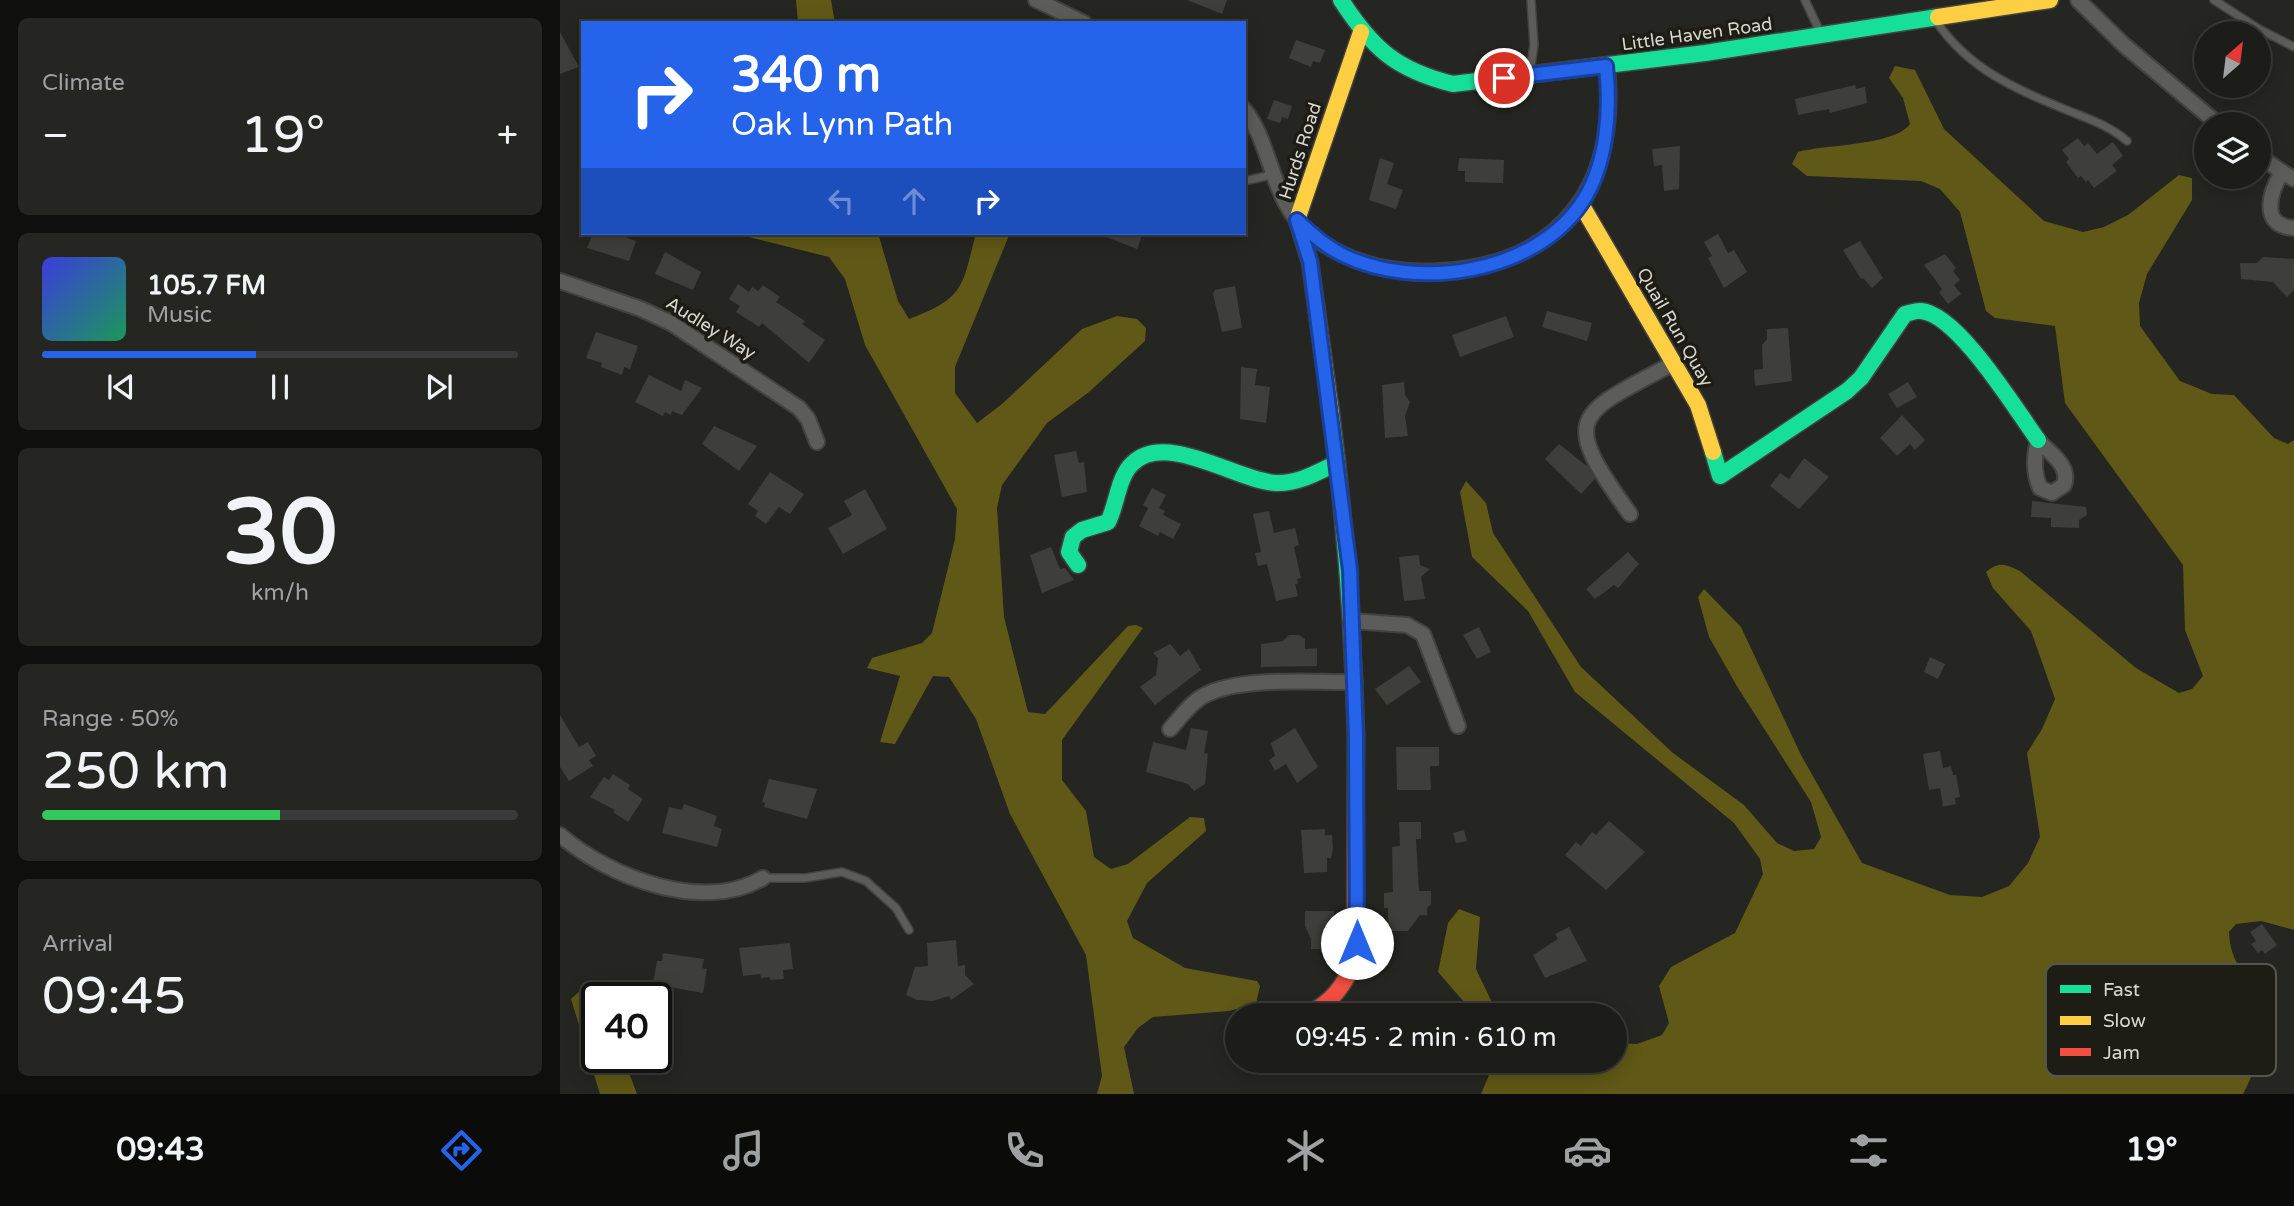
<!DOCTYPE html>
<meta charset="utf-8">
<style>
:root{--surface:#1c1c19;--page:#252522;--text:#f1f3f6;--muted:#a0a1a2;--line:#3a3a38;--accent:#2563eb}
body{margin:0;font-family:"Varela Round",sans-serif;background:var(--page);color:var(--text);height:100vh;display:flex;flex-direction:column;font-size:26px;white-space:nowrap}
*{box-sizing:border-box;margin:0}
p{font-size:23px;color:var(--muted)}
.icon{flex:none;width:38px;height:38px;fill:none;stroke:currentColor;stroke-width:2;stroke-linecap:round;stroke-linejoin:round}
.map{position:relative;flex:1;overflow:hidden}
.details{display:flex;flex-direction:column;gap:18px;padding:18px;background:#0f0f0e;width:560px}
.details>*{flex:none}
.hud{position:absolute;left:21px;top:21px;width:665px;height:214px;border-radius:0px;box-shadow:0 4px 18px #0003,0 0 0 2px var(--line);background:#2563eb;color:#fff;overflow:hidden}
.needle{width:46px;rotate:28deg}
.fabs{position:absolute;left:1634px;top:21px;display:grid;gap:14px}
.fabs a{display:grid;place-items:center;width:77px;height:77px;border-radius:50%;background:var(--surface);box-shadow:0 4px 18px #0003,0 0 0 2px var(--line);font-size:35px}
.speed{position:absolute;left:21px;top:982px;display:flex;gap:14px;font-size:35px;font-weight:700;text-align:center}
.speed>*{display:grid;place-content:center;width:91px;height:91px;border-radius:50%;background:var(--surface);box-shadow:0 4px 18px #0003,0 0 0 2px var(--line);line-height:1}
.speed .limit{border:4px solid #111;border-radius:10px;background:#fff;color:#111}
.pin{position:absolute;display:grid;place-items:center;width:60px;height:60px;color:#fff;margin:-30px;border:4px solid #fff;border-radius:50%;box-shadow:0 2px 7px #0007}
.me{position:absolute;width:77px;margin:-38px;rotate:0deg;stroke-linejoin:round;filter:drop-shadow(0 0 5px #0008)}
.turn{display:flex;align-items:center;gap:24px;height:147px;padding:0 35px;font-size:32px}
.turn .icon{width:91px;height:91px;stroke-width:2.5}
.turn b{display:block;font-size:49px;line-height:60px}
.lanes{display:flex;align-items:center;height:66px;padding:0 35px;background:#0003;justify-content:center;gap:35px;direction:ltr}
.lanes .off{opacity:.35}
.big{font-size:52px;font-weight:600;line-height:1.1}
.details .card{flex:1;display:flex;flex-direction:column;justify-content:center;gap:10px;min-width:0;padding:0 24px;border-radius:10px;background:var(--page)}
.details .dial{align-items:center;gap:0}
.dial b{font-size:91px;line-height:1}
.song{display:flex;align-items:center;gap:21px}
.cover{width:84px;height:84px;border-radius:10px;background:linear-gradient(135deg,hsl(240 70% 55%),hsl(150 70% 35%))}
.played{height:7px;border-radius:4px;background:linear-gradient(90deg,var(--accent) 45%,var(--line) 45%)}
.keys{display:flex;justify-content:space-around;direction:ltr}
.heat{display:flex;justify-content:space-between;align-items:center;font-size:38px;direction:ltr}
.charge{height:10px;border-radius:5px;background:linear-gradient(90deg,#34c759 50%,var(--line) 0)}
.trip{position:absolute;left:665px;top:1003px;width:402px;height:70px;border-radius:35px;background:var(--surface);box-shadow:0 4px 18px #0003,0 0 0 2px var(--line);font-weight:600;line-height:70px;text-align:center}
.menu{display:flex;height:112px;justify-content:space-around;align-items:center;background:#0b0b0a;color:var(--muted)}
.menu .icon{width:49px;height:49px}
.menu .active{color:var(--accent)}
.menu b{font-size:32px;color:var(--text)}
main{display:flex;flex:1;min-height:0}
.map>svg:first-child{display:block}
</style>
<main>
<section class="details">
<div class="card"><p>Climate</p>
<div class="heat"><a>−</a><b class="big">19°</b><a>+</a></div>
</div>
<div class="card">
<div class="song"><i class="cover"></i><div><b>105.7 FM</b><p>Music</p></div></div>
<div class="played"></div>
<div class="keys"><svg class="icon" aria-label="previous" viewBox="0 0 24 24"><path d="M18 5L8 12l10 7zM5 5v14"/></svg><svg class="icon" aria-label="pause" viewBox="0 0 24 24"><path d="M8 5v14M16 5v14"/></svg><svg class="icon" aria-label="next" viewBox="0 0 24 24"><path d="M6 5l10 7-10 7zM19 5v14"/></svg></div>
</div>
<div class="card dial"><b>30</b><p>km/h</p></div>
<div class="card"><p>Range · 50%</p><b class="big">250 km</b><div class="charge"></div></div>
<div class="card"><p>Arrival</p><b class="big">09:45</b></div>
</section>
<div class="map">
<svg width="1734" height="1094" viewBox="0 0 1734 1094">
<rect width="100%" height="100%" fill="#252521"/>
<g fill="#5f5816">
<polygon points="236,0 271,0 275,23 238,23"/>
<path d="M1335,66L1355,70L1384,129L1484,221L1523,232L1544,227L1568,215L1619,175L1632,178V200L1587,274L1579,303L1580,326L1620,381L1652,394L1674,395L1714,438L1728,444L1734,440V930L1701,921L1676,924L1669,932C1670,960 1683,971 1696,995C1712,1025 1698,1066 1683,1094H921L929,1075L925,1061L1055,1060V1043L1077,1044L1102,1035L1109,1023L1099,986L1111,967L1175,933L1203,874L1200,859L1174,823L1015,692L968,611L912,557L900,492L906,481L926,503L933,533L1021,667L1113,753L1184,805L1217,843L1234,851L1254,849L1261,837L1251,802L1178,688L1149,637L1138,597L1144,589L1181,627L1241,755L1302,863L1390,895L1422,897L1449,886L1468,863L1480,837L1467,753L1482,729L1495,699L1471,631L1433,588L1426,572C1439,561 1445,564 1460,571L1576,668L1619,693L1632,689L1643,676L1625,630L1623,565L1505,403L1495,326L1435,318L1426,311L1400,212L1380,189L1361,181L1247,176L1232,164L1238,152C1267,144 1334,146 1350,124L1343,98L1329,78Z"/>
<path d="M173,233H318L338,301L349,319C405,298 402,287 416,233H450L395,367V393L417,423L442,404L522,329L557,316L577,319L586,328L585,341L529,392L487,423L442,485L437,508L444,617L468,712L485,714L568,626L576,625L583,628L502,740V780L526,811L534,857L551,869L568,864L630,817L644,818L646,831L587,883L567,921L573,938L625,968L697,981L700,986L696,1004L669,1011L593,1017L578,1028L564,1047L574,1094H537L542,1076L526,955L450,814L416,719L389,677L373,676L335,744L320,742L340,676L307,668L312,658L362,643L372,633L395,539L397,509L305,345L285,279L269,257Z"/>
<polygon points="899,909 920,917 916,969 938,1015 909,1015 904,1002 878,972 888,923"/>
<polygon points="21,990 36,991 38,997 37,1057 63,1057 77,1094 40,1094 11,999"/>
</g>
<g fill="#3e3e3a">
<polygon points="627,0 667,0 662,14"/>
<polygon points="0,32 19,67 0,74"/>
<polygon points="736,40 765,50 760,63 753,61 751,67 729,58"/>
<polygon points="1295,85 1296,89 1305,87 1307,103 1270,113 1269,109 1238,115 1235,99"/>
<polygon points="714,100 732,106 728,119 722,117 720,123 707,119"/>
<polygon points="1518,138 1524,146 1528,143 1537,154 1553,142 1563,156 1552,165 1557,171 1534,188 1528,180 1526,182 1521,176 1518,178 1506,162 1509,159 1502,150"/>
<polygon points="1120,146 1119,189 1104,191 1102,165 1094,166 1092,149"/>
<polygon points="820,158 834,163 827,184 843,190 836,209 809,200"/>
<polygon points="899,158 944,160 943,183 905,182 905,171 898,171"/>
<polygon points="33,233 55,233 76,241 69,261 27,248"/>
<polygon points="536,233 583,233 577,249"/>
<polygon points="1158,234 1168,253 1174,250 1187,272 1164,288 1148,258 1152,256 1144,242"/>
<polygon points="1300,241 1323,278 1312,288 1303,278 1301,279 1283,250"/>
<polygon points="105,252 141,272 133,290 95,274"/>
<polygon points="1385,254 1396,268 1393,271 1400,280 1394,285 1401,294 1388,304 1379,292 1382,289 1364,265"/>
<polygon points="1703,257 1734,259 1734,290 1727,297 1713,282 1681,279 1680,263 1697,263"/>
<polygon points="178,284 189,292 192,287 198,291 203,285 220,297 216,302 245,321 242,324 265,340 249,363 202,323 199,327 176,312 180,306 169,299"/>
<polygon points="675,286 682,328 662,332 653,294 655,290"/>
<polygon points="987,311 1032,323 1027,341 982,327"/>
<polygon points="946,316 954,337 900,357 892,335"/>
<polygon points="1228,328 1232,381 1195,386 1194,370 1203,369 1202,345 1207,339 1207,329"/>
<polygon points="36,332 78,346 70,369 64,367 62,375 41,367 42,363 26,358"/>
<polygon points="681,367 697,369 695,385 710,387 706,423 680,419"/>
<polygon points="89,375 121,391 125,380 142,388 122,415 112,411 111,415 105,412 103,416 75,402"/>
<polygon points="844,382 845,395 850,402 845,416 848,436 825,438 822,385"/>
<polygon points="1348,382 1357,397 1337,408 1328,394"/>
<polygon points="1342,415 1365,440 1355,450 1350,444 1337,456 1320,438"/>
<polygon points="154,426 197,446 179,471 142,444"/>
<polygon points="999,444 1028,467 1035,479 1021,494 985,459"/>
<polygon points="516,451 519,463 524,462 527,492 502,497 494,455"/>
<polygon points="1244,458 1269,477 1239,509 1210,486 1220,473 1229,479"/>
<polygon points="210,472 244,494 230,514 219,507 206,524 195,516 198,511 188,504"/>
<polygon points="592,488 606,495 599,508 605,511 603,515 621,524 613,539 600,532 598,536 579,526 588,508 583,505"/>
<polygon points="305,489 327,529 283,554 268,528 292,515 284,501"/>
<polygon points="1472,501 1526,507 1527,515 1519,520 1519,528 1491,527 1491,518 1471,517"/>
<polygon points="709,511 714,533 735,528 739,545 734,547 741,578 737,579 738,584 735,584 738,596 716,601 707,564 698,566 695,553 701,552 693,514"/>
<polygon points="491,547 500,569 505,568 514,580 482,593 470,555"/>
<polygon points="1068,552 1079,564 1058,588 1054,585 1035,599 1026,589"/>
<polygon points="859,555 860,565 870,569 861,577 865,599 844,601 839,557"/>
<polygon points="919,627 931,652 917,659 903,635"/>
<polygon points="729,635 739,635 745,639 745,649 757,648 757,666 701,667 701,644 723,641"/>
<polygon points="610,644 620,656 629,649 641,670 595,705 580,687 596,675 598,658 593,653"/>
<polygon points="1370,657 1385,664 1378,679 1364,672"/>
<polygon points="849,666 861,682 827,705 815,689"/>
<polygon points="0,715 19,747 28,742 36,756 29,760 33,766 9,781 0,767"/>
<polygon points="631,728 648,731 644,753 648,754 645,784 634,791 628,784 586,772 593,742 626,750"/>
<polygon points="735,728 758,767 737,783 726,764 715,771 709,760 715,756 711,743"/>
<polygon points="836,747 879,747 879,766 870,766 871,790 837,790"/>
<polygon points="1380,751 1383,768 1391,766 1393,775 1396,775 1400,797 1395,798 1396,804 1383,807 1380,788 1369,790 1363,754"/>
<polygon points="53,774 70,785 68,789 83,799 68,822 53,812 55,810 30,797 44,777 49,780"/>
<polygon points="209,779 257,789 247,819 204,807 205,803 202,802"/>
<polygon points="124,804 157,816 154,826 162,829 157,847 102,833 109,807 122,810"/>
<polygon points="1049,821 1085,852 1046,890 1005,855 1016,842 1021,846 1032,832 1036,835"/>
<polygon points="839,822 861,822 861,839 856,839 859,891 871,891 871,904 867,908 867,915 860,915 848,931 828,931 828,908 824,908 824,893 833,892 832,847 840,846"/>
<polygon points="765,829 765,835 772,835 773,849 771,858 767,858 767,872 744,873 741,830"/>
<polygon points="904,830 907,841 896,843 893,833"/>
<polygon points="745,911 774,911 776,938 773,938 774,949 751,949 751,939 745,926"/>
<polygon points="1702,924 1717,945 1705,954 1702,950 1698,953 1691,944 1696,941 1690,932"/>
<polygon points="1009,927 1027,961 985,978 973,955 998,939 995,934"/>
<polygon points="396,940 398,966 405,965 405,975 414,984 391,1000 389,996 373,1001 357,1000 346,995 355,967 368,966 367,943"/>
<polygon points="230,943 233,969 223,970 224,979 210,980 210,977 201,978 200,974 183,976 179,948"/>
<polygon points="103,953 144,959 142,968 147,969 143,993 93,984 97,961 102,961"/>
</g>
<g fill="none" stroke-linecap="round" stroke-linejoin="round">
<defs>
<g id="lane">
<polyline points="1245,0 1261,34"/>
<polyline points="1654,0 1699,29 1734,47"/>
<path d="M1376,21C1409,70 1456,89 1509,111C1529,119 1550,126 1567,141"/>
<polyline points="970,72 974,45 971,0"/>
<polyline points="684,181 712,175"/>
<polyline points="203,878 245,878 282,872 306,881 336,908 349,930"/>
</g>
<g id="street">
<polyline points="476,0 524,23"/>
<polyline points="1518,0 1564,45 1658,124"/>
<path d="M684,109C714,147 709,203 755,238C792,265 836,274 881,271C1003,264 1059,184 1047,66"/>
<polyline points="1699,156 1722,172"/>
<path d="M1734,179L1722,172C1710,192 1699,226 1734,228"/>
<polyline points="0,281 81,309 111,323 239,408 248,419 257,442"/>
<path d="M1478,440C1489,453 1511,465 1504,485L1492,493L1480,488C1473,471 1474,458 1478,440Z"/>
<path d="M1070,514C998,415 1016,415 1114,363"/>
<polyline points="793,621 847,625 863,634 898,726"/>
<path d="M610,729C620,718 631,702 645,695C681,676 753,683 795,682"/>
<path d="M0,835C50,878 143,913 203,878"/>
</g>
<g id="fast">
<path d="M781,0C812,48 836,70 893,84L1145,53L1378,17"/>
<path d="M771,413C785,520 793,627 796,735"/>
<path d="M1153,452L1160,476L1287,391L1301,378L1345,314C1349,313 1357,310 1361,311C1398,314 1456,410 1478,440"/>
<path d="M518,565L509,552L513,537L522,530L548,522C557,505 558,476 573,463C607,431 677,481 716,483C738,484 758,472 777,463"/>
</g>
<g id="slow">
<polyline points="1378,17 1490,0"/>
<polyline points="1021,204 1138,405 1153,452"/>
<polyline points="771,413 750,262 737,220 801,32"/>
</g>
<path id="jam" d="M747,1015C773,1001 782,988 795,962L796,735"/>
</defs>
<use href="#lane" stroke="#42423f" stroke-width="10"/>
<use href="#street" stroke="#42423f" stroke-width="18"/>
<use href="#fast" stroke="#42423f" stroke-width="19"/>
<use href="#slow" stroke="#42423f" stroke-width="19"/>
<use href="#jam" stroke="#42423f" stroke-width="19"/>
<use href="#lane" stroke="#5c5c59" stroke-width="7"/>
<use href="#street" stroke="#5c5c59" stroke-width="14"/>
<use href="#fast" stroke="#16e098" stroke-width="16"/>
<use href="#slow" stroke="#ffcf43" stroke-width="16"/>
<use href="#jam" stroke="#f24e42" stroke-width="16"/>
</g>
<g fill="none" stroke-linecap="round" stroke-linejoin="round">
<defs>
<path id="route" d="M797,943L796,738L790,570L750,261L737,220C751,234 765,246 783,255C856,291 973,274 1021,204C1047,166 1051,111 1046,66L944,78"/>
</defs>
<use href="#route" stroke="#184099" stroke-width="18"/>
<use href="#route" stroke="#2563eb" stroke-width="12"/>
</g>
<g text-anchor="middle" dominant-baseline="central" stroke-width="7" stroke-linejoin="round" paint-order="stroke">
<g font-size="18" fill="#d8d8d3" stroke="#1d1d16">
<text transform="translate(1137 34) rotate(-8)">Little Haven Road</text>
<text transform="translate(740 151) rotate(-72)">Hurds Road</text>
<text transform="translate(1115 327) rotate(60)">Quail Run Quay</text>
<text transform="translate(151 328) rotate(32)">Audley Way</text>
</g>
</g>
<rect x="1486" y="964" width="230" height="112" rx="10" fill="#1d1d16" stroke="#55554f" stroke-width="2"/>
<rect x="1500" y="985" width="31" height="8" fill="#16e098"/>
<rect x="1500" y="1016" width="31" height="9" fill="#ffcf43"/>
<rect x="1500" y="1048" width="31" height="8" fill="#f24e42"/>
<g font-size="19" fill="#d8d8d3">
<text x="1543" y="996">Fast</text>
<text x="1543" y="1027">Slow</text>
<text x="1543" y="1059">Jam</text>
</g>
</svg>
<div class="fabs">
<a><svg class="needle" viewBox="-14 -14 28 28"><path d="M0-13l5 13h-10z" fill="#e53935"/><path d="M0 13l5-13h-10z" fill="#a0a1a2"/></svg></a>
<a><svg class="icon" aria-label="layers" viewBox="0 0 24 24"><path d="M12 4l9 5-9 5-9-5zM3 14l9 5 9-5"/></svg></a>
</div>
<div class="speed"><div class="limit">40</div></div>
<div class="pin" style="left:944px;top:78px;background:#d93025"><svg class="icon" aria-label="arrive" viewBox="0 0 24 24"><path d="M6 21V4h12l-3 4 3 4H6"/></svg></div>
<svg class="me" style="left:797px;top:943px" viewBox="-20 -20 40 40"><circle r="19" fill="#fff"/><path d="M0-13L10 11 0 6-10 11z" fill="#2563eb"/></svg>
<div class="trip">09:45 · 2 min · 610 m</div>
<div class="hud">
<div class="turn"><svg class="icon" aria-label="right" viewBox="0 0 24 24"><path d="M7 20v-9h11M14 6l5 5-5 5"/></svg><div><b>340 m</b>Oak Lynn Path</div></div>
<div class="lanes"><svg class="icon off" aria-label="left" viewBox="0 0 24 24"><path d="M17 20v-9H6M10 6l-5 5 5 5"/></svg><svg class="icon off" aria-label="ahead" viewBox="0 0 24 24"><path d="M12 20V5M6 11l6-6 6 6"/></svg><svg class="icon" aria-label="right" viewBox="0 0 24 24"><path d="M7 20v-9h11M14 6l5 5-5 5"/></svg></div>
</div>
</div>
</main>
<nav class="menu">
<b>09:43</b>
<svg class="icon active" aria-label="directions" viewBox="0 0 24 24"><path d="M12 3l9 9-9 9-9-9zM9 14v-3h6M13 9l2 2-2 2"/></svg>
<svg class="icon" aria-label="music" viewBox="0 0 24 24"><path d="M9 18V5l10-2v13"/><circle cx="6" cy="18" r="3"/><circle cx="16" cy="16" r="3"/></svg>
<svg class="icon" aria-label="phone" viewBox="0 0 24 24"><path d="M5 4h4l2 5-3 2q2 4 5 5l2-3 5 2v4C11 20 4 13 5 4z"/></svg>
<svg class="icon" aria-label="climate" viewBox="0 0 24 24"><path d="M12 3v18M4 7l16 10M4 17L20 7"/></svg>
<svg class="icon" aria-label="car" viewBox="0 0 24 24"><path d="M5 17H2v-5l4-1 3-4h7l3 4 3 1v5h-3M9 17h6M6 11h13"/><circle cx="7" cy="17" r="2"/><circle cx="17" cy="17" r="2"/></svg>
<svg class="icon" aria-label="filters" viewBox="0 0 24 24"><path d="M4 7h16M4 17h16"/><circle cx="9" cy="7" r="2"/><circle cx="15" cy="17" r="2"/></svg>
<b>19°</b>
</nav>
